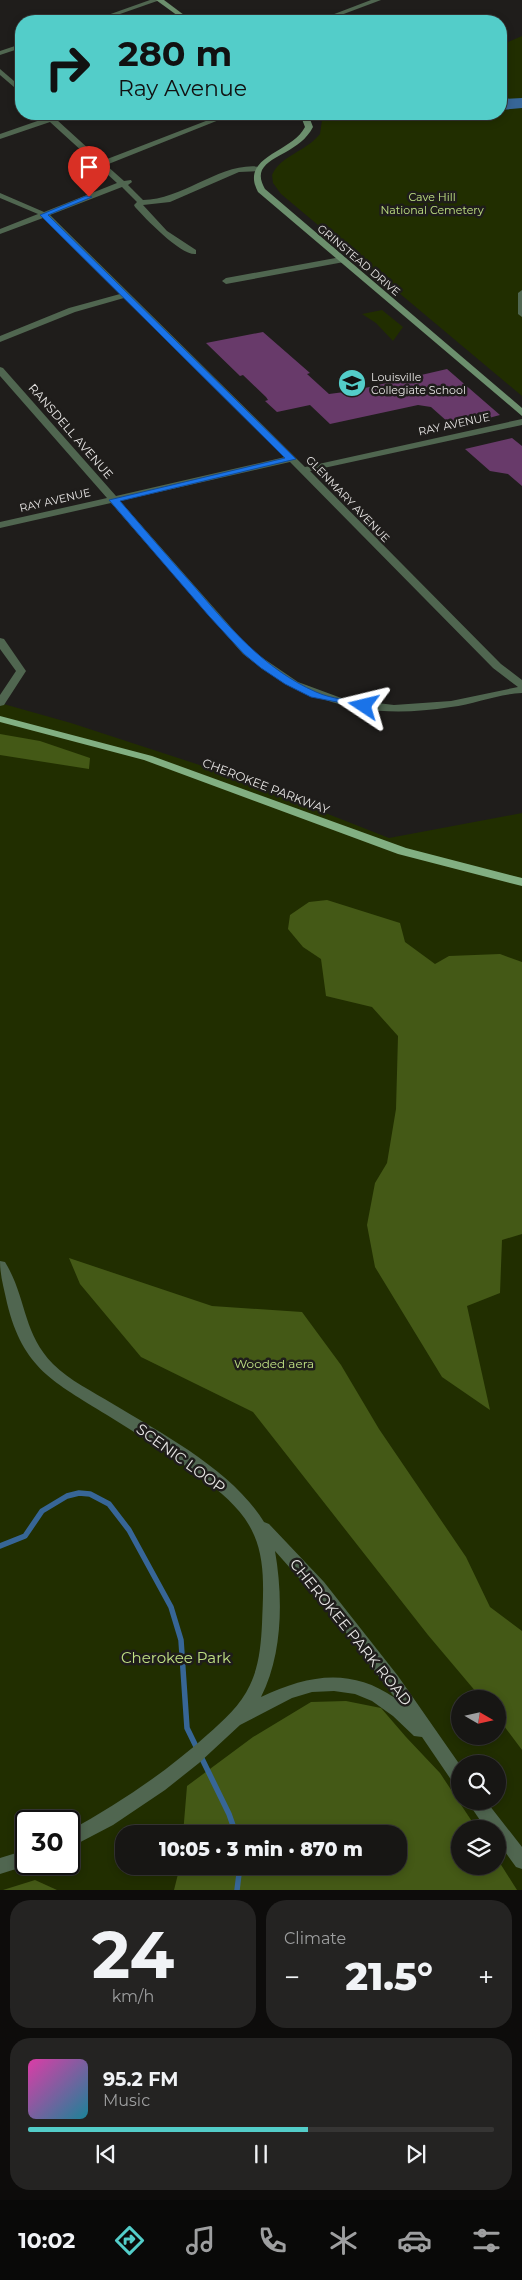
<!DOCTYPE html>
<meta charset="utf-8">
<style>
:root{--surface:#171614;--page:#242322;--text:#f1f3f6;--muted:#9e9fa0;--line:#363534;--accent:#53cdc9}
body{margin:0;font-family:Montserrat,sans-serif;background:var(--page);color:var(--text);height:100vh;display:flex;flex-direction:column;font-size:19px;white-space:nowrap}
*{box-sizing:border-box;margin:0}
p{font-size:16px;color:var(--muted)}
.icon{flex:none;width:28px;height:28px;fill:none;stroke:currentColor;stroke-width:2;stroke-linecap:round;stroke-linejoin:round}
.map{position:relative;height:1890px;overflow:hidden}
.drawer{display:flex;flex-direction:column;gap:10px;padding:10px;background:#0d0c0b;flex:1}
.drawer>*{flex:none}
.banner{position:absolute;left:15px;top:15px;width:492px;height:105px;border-radius:20px;box-shadow:0 2px 8px #0003,0 0 0 1px var(--line);background:#53cdc9;color:#111;overflow:hidden}
.needle{width:32px;rotate:99deg}
.buttons{position:absolute;left:451px;top:1690px;display:grid;gap:10px}
.buttons a{display:grid;place-items:center;width:55px;height:55px;border-radius:50%;background:var(--surface);box-shadow:0 2px 8px #0003,0 0 0 1px var(--line);font-size:25px}
.speed{position:absolute;left:15px;top:1810px;display:flex;gap:10px;font-size:25px;font-weight:700;text-align:center}
.speed>*{display:grid;place-content:center;width:65px;height:65px;border-radius:50%;background:var(--surface);box-shadow:0 2px 8px #0003,0 0 0 1px var(--line);line-height:1}
.speed .limit{border:2px solid #111;border-radius:8px;background:#fff;color:#111}
.pin{position:absolute;display:grid;place-items:center;width:42px;height:42px;color:#fff;margin:-51px -21px;border-radius:50% 50% 50% 0;rotate:-45deg;box-shadow:0 0 5px #0007}
.pin .icon{rotate:45deg}
.me{position:absolute;width:55px;margin:-28px;rotate:280deg;stroke-linejoin:round;filter:drop-shadow(0 0 4px #0008)}
.turn{display:flex;align-items:center;gap:18px;height:105px;padding:0 20px;font-size:22px}
.turn .icon{width:65px;height:65px;stroke-width:2.5}
.turn b{display:block;font-size:35px;line-height:42px}
.big{font-size:38px;font-weight:800;line-height:1.1}
.drawer .card{flex:1;display:flex;flex-direction:column;justify-content:center;gap:8px;min-width:0;padding:0 18px;border-radius:20px;background:var(--page)}
.drawer .dial{align-items:center;gap:0}
.dial b{font-size:65px;line-height:1}
.song{display:flex;align-items:center;gap:15px}
.cover{width:60px;height:60px;border-radius:8px;background:linear-gradient(135deg,hsl(320 70% 55%),hsl(190 70% 35%))}
.played{height:5px;border-radius:2px;background:linear-gradient(90deg,var(--accent) 60%,var(--line) 60%)}
.keys{display:flex;justify-content:space-around;direction:ltr}
.heat{display:flex;justify-content:space-between;align-items:center;font-size:28px;direction:ltr}
.drawer .tiles{flex:1;display:grid;gap:10px;grid-template-columns:1fr 1fr}
.card:last-child{grid-column:span 2}
.trip{position:absolute;left:115px;top:1825px;width:292px;height:50px;border-radius:20px;background:var(--surface);box-shadow:0 2px 8px #0003,0 0 0 1px var(--line);font-weight:800;line-height:50px;text-align:center}
.tab-bar{display:flex;height:80px;justify-content:space-around;align-items:center;background:#090908;color:var(--muted)}
.tab-bar .icon{width:35px;height:35px}
.tab-bar .current{color:var(--accent)}
.tab-bar b{font-size:22px;color:var(--text)}
.map>svg:first-child{display:block}
</style>
<div class="map">
<svg width="522" height="1890" viewBox="0 0 522 1890">
<rect width="100%" height="100%" fill="#1f1d1b"/>
<g fill="#212e00" fill-rule="evenodd">
<path d="M522,36V396L281,194L273,183L272,175C281,155 304,153 320,134L322,120L318,114H501V45Z"/>
<polygon points="382,310 403,327 393,341 376,323 362,314"/>
<path d="M0,703L71,723L221,772L389,838L522,813V1890H0ZM460,1699H498V1736H460ZM460,1764H498V1801H460ZM26,1821H69V1864H26ZM460,1829H498V1866H460ZM124,1834H399V1866H124Z"/>
</g>
<g fill="#445916">
<polygon points="0,734 40,741 90,758 89,769 0,755"/>
<polygon points="327,900 400,923 405,942 435,964 449,956 500,954 522,962 522,1234 502,1240 500,1293 467,1306 490,1410 442,1377 375,1267 367,1225 375,1183 387,1163 396,1109 398,1036 372,1007 326,996 321,959 303,947 288,929 290,915 309,902"/>
<polygon points="69,1258 212,1306 302,1312 341,1365 379,1429 466,1557 490,1607 522,1631 522,1750 498,1718 498,1699 482,1699 428,1635 253,1412 141,1357 80,1284"/>
<polygon points="346,1701 381,1708 406,1737 440,1773 477,1829 460,1829 460,1866 498,1866 498,1860 517,1890 174,1890 180,1866 399,1866 399,1834 183,1834 187,1786 253,1737 311,1702"/>
<polygon points="35,1880 57,1890 3,1890"/>
</g>
<polygon fill="#376697" points="522,98 522,108 501,110 501,99"/>
<g fill="none" stroke-linecap="round" stroke-linejoin="round">
<g stroke="#376697" stroke-width="5.5">
<polyline points="0,1546 25,1536 42,1511 67,1496 79,1493 90,1494 109,1504 129,1530 171,1607 181,1640 187,1728 229,1814 236,1834"/>
<polyline points="237,1890 240,1866"/>
</g>
</g>
<g fill="#683a6a">
<polygon points="263,332 310,373 307,374 329,394 352,391 447,369 500,415 485,419 483,416 449,423 431,407 418,405 330,424 310,405 277,412 265,401 268,400 266,397 243,375 240,376 206,343"/>
<polygon points="512,438 522,446 522,486 508,474 490,471 465,449"/>
</g>
<g fill="none" stroke-linecap="round" stroke-linejoin="round">
<g fill="#506650" fill-rule="evenodd">
<polygon points="150,0 160,0 100,21 91,21"/>
<polygon points="371,0 381,0 325,21 316,21"/>
<polygon points="21,44 21,48 0,55 0,51"/>
<polygon points="0,69 21,87 21,93 0,75"/>
<path d="M42,114H50L53,116L70,114L57,120L102,161L224,114H234L106,165L124,181L131,180L132,182L128,185L143,200C184,200 221,161 261,167V171L239,172L170,202L143,205L167,231L196,250V254C181,256 145,218 135,207L134,205L137,202L122,187L50,215L305,467L522,419V425L310,471L501,664L522,680V693C497,694 475,704 451,707C368,720 309,705 243,654L111,503L0,528V522L107,498L0,376V367L3,368L116,496L285,457L124,298L75,312L0,342V336L69,308L120,294L43,218L0,234V229L38,214L0,198V193L44,212L117,183L50,122L0,139V134L46,118ZM290,462L493,668L518,687L451,701L394,705L344,699L298,682L251,650L120,501Z"/>
<polygon points="341,257 345,260 344,262 226,284 222,281 226,278"/>
<polygon points="522,290 522,317 518,314 518,293"/>
<polygon points="0,638 4,639 26,671 4,705 0,706 0,695 16,671 0,649"/>
<path d="M0,1261L5,1262C27,1298 22,1332 53,1364C70,1381 92,1391 113,1404C163,1434 233,1471 264,1522L269,1524L324,1582L398,1676L460,1765V1787L454,1784L422,1737L414,1736L393,1716L372,1701L355,1694L334,1691L312,1692L292,1698L240,1725L199,1763L165,1790L113,1825L69,1848V1831C118,1804 165,1773 207,1735C223,1721 241,1705 250,1685C259,1666 261,1645 262,1624C263,1595 266,1562 254,1535C244,1511 222,1493 202,1478C171,1455 139,1435 107,1415C54,1382 23,1369 7,1303C4,1288 0,1276 0,1261ZM275,1551L338,1622L395,1698C350,1667 308,1675 261,1697C283,1654 283,1597 275,1551Z"/>
<polygon points="467,1801 486,1801 522,1847 522,1869 516,1867 498,1842 498,1829 486,1829"/>
<polygon points="26,1850 26,1864 32,1864 0,1874 0,1858"/>
</g>
<g fill="#6c8f6d" fill-rule="evenodd">
<polygon points="156,0 164,0 192,21 185,21"/>
<path d="M300,114H308L313,127C300,152 271,154 262,170C259,177 262,183 265,189L522,408V416L258,192C239,156 292,153 305,127Z"/>
</g>
<polygon fill="#82af82" fill-rule="evenodd" points="0,716 152,756 406,848 522,878 522,886 398,854 144,760 0,722"/>
</g>
<path fill="#1a73e8" stroke="#114b97" d="M86,196L92,197L48,215L296,459L120,501C144,529 168,557 193,585C229,627 264,669 316,692C331,699 351,700 368,704V708L311,697L285,684L261,668L244,654L209,616L109,500L285,458L40,215Z"/>
<defs>
<symbol id="school-disc" viewBox="-11 -11 22 22"><circle r="9.5" fill="#53cdc9" stroke="#1f1d1b"/><path d="M0-5L7-2L0 1L-7-2ZM-4 1L0 2.5L4 1V4Q0 6-4 4Z" fill="#111"/></symbol>
</defs>
<g fill-rule="evenodd">
<use href="#school-disc" x="336" y="367" width="32" height="32"/>
</g>
<g text-anchor="middle" dominant-baseline="central" stroke-width="5" stroke-linejoin="round" paint-order="stroke">
<g font-size="11" fill="#c1e285" stroke="#1f1d1b">
<text x="432" y="197">Cave Hill<tspan x="432" dy="13">National Cemetery</tspan></text>
</g>
<g font-size="11" fill="#e7e5e4" stroke="#1f1d1b">
<text transform="translate(359 260) rotate(40)">GRINSTEAD DRIVE</text>
<text transform="translate(454 424) rotate(-12)">RAY AVENUE</text>
<text transform="translate(348 499) rotate(46)">GLENMARY AVENUE</text>
<text transform="translate(55 500) rotate(-13)">RAY AVENUE</text>
</g>
<g font-size="11" fill="#e7e5e4" stroke="#1f1d1b" text-anchor="start">
<text x="371" y="377">Louisville<tspan x="371" dy="13">Collegiate School</tspan></text>
</g>
<g font-size="12" fill="#e7e5e4" stroke="#1f1d1b">
<text transform="translate(71 431) rotate(49)">RANSDELL AVENUE</text>
<text transform="translate(266 786) rotate(21)">CHEROKEE PARKWAY</text>
</g>
<g font-size="12" fill="#c1e285" stroke="#1f1d1b">
<text x="274" y="1363">Wooded aera</text>
</g>
<g font-size="15" fill="#e7e5e4" stroke="#1f1d1b">
<text transform="translate(181 1458) rotate(36)">SCENIC LOOP</text>
<text transform="translate(351 1632) rotate(51)">CHEROKEE PARK ROAD</text>
</g>
<g font-size="15" fill="#c1e285" stroke="#1f1d1b">
<text x="176" y="1657">Cherokee Park</text>
</g>
</g>
</svg>
<div class="buttons">
<a><svg class="needle" viewBox="-14 -14 28 28"><path d="M0-13l5 13h-10z" fill="#e53935"/><path d="M0 13l5-13h-10z" fill="#9e9fa0"/></svg></a>
<a><svg class="icon" aria-label="search" viewBox="0 0 24 24"><circle cx="10" cy="10" r="6"/><path d="M15 15l6 6"/></svg></a>
<a><svg class="icon" aria-label="layers" viewBox="0 0 24 24"><path d="M12 4l9 5-9 5-9-5zM3 14l9 5 9-5"/></svg></a>
</div>
<div class="speed"><div class="limit">30</div></div>
<div class="pin" style="left:89px;top:197px;background:#d93025"><svg class="icon" aria-label="arrive" viewBox="0 0 24 24"><path d="M6 21V4h12l-3 4 3 4H6"/></svg></div>
<svg class="me" style="left:364px;top:706px" viewBox="-20 -20 40 40"><path d="M0-17L14 15 0 8-14 15z" fill="#1a73e8" stroke="#fff" stroke-width="4"/></svg>
<div class="trip">10:05 · 3 min · 870 m</div>
<div class="banner">
<div class="turn"><svg class="icon" aria-label="right" viewBox="0 0 24 24"><path d="M7 20v-9h11M14 6l5 5-5 5"/></svg><div><b>280 m</b>Ray Avenue</div></div>
</div>
</div>
<section class="drawer">
<div class="tiles">
<div class="card dial"><b>24</b><p>km/h</p></div>
<div class="card"><p>Climate</p>
<div class="heat"><a>−</a><b class="big">21.5°</b><a>+</a></div>
</div>
<div class="card">
<div class="song"><i class="cover"></i><div><b>95.2 FM</b><p>Music</p></div></div>
<div class="played"></div>
<div class="keys"><svg class="icon" aria-label="previous" viewBox="0 0 24 24"><path d="M18 5L8 12l10 7zM5 5v14"/></svg><svg class="icon" aria-label="pause" viewBox="0 0 24 24"><path d="M8 5v14M16 5v14"/></svg><svg class="icon" aria-label="next" viewBox="0 0 24 24"><path d="M6 5l10 7-10 7zM19 5v14"/></svg></div>
</div>
</div>
</section>
<nav class="tab-bar">
<b>10:02</b>
<svg class="icon current" aria-label="directions" viewBox="0 0 24 24"><path d="M12 3l9 9-9 9-9-9zM9 14v-3h6M13 9l2 2-2 2"/></svg>
<svg class="icon" aria-label="music" viewBox="0 0 24 24"><path d="M9 18V5l10-2v13"/><circle cx="6" cy="18" r="3"/><circle cx="16" cy="16" r="3"/></svg>
<svg class="icon" aria-label="phone" viewBox="0 0 24 24"><path d="M5 4h4l2 5-3 2q2 4 5 5l2-3 5 2v4C11 20 4 13 5 4z"/></svg>
<svg class="icon" aria-label="climate" viewBox="0 0 24 24"><path d="M12 3v18M4 7l16 10M4 17L20 7"/></svg>
<svg class="icon" aria-label="car" viewBox="0 0 24 24"><path d="M5 17H2v-5l4-1 3-4h7l3 4 3 1v5h-3M9 17h6M6 11h13"/><circle cx="7" cy="17" r="2"/><circle cx="17" cy="17" r="2"/></svg>
<svg class="icon" aria-label="filters" viewBox="0 0 24 24"><path d="M4 7h16M4 17h16"/><circle cx="9" cy="7" r="2"/><circle cx="15" cy="17" r="2"/></svg>
</nav>
